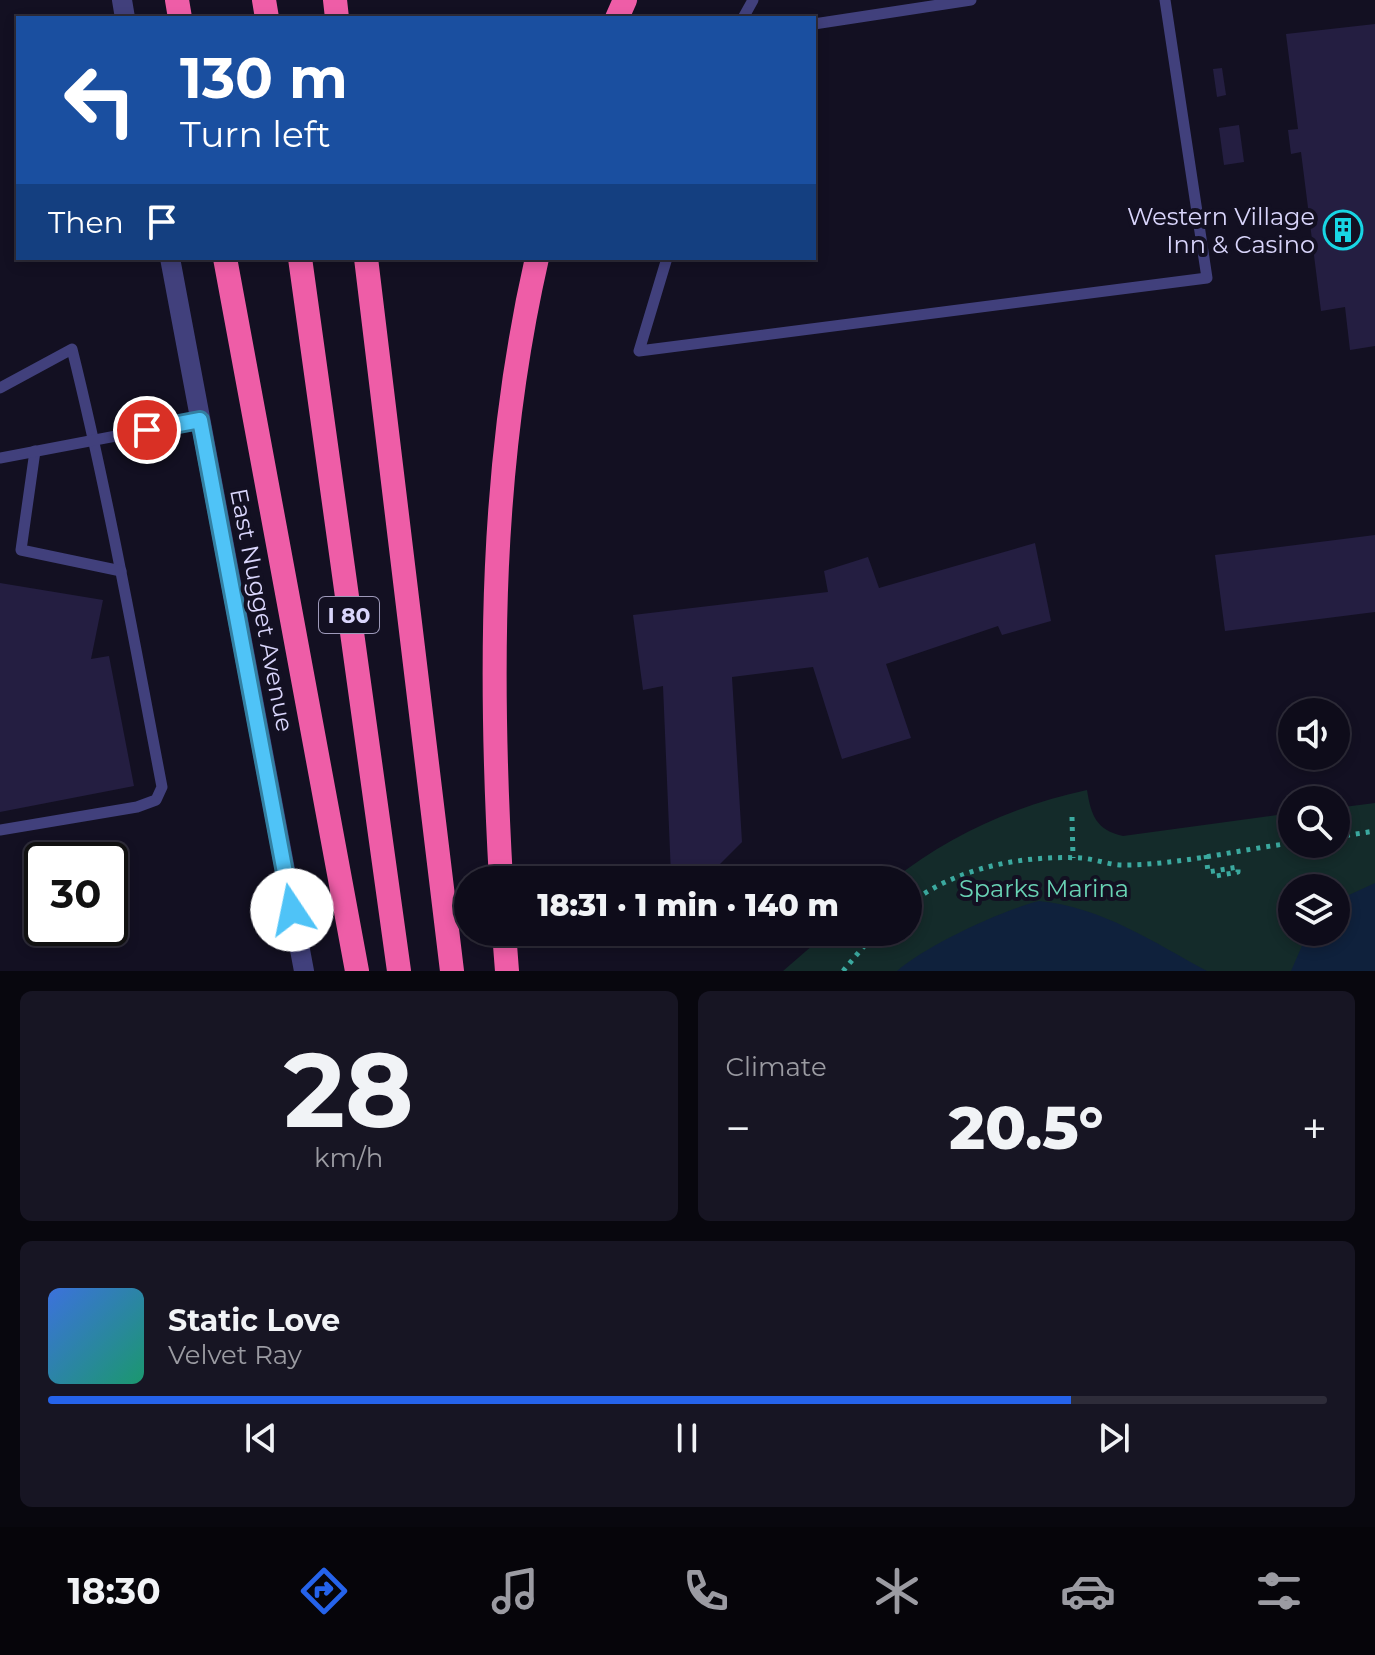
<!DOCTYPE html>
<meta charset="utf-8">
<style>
:root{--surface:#0e0c1a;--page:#171523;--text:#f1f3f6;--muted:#9b9ba2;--line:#2e2c39;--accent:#2563eb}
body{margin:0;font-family:Montserrat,sans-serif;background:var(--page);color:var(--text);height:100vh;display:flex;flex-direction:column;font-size:30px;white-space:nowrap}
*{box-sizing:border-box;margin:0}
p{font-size:26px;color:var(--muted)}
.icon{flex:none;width:44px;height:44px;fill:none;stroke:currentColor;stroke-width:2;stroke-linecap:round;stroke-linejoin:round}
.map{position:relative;height:971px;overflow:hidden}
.details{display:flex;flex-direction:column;gap:20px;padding:20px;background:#08070e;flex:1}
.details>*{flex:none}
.hud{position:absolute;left:16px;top:16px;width:800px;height:244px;border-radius:0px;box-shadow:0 4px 12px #0003,0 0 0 2px var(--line);background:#1a4fa0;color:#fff;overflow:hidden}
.buttons{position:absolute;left:1278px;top:698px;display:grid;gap:16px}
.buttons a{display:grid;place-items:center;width:72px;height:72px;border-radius:50%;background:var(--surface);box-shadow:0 4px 12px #0003,0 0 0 2px var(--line);font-size:40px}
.speed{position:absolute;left:24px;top:842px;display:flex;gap:16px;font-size:40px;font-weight:700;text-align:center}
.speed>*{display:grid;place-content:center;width:104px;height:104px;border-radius:50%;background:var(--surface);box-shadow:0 4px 12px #0003,0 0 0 2px var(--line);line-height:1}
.speed .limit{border:4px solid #111;border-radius:12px;background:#fff;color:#111}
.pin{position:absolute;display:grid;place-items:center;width:68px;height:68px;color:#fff;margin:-34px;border:4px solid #fff;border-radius:50%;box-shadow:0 2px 8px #0007}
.me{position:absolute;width:88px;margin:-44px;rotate:349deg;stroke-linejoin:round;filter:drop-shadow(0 0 6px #0008)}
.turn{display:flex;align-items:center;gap:28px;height:168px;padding:0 32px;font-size:36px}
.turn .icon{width:104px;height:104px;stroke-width:2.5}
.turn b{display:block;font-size:56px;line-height:68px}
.then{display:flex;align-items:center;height:76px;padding:0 32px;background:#0003;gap:16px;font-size:30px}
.big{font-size:60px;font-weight:800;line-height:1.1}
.details .card{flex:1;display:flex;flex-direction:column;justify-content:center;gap:12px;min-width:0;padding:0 28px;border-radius:12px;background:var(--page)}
.details .dial{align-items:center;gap:0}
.dial b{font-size:104px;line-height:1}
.song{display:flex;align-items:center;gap:24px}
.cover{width:96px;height:96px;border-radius:12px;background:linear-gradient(135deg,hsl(220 70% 55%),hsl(160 70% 35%))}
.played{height:8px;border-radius:4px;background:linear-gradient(90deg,var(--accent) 80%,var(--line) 80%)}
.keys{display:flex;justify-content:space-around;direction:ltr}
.heat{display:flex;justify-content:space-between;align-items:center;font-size:44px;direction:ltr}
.details .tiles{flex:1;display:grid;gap:20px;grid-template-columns:1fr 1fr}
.card:last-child{grid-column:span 2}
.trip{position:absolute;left:454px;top:866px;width:468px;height:80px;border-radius:40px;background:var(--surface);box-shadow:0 4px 12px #0003,0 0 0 2px var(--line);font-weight:800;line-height:80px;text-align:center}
.tabs{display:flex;height:128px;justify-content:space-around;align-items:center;background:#06050a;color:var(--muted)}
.tabs .icon{width:56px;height:56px}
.tabs .selected{color:var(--accent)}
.tabs b{font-size:36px;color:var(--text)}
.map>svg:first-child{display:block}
</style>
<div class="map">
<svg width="1375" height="971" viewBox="0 0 1375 971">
<rect width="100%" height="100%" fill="#131022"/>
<path fill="#142b2a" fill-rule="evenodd" d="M1087,790C1091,815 1096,830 1123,836L1292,813V844H1336V808L1375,803V971H783L828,932H908V880H893C949,835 1017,805 1087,790ZM1292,888H1336V932H1292Z"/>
<g fill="#0f213c">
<polygon points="1375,883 1375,971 1291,971 1308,932 1336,932 1336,901"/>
<path d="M1039,901C1102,907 1153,942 1207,971H897C925,946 1002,910 1039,901Z"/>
</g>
<g fill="#241e41">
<polygon points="1375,24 1375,346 1350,350 1345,307 1321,311 1301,152 1291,154 1288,130 1298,129 1286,34"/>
<polygon points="1222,68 1226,95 1217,97 1213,69"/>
<polygon points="1239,125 1244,162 1224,165 1219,128"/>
<polygon points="1375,535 1375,612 1225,631 1215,555"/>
<polygon points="1035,543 1051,621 1002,635 998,626 886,664 911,738 842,759 813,667 732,677 742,842 710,874 671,875 663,686 643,690 633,615 828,592 824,571 868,557 879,588"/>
<polygon points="0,583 103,600 91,659 109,656 134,786 0,812"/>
</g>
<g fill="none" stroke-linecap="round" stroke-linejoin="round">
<g stroke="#3ba99f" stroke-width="5" stroke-dasharray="4 6" stroke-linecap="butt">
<polyline points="1072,817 1073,858"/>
<polyline points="1336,837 1375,831"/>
<polyline points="1206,855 1208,872 1238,867 1238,872 1216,876"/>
<path d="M908,905C955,868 1021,855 1081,858C1095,859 1109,865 1123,865C1178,865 1237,850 1292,843"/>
<polyline points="843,971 876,932"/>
</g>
<g stroke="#41407c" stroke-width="11">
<polyline points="743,18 753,0"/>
<polyline points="814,24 971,0"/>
<polyline points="667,258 639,351 1207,278 1165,0"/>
<path d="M0,388L72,349C108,494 134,640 162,787L156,800L137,807L0,830"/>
<polyline points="35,451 21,550 121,571"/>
<polyline points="0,458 200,420"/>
</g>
<g stroke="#41407c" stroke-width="20">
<polyline points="122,0 125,18"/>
<polyline points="170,258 304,971"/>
</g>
<g stroke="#ee5da7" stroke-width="24">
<polyline points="177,0 180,18"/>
<polyline points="264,0 267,18"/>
<polyline points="335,0 337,18"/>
<polyline points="617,18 625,0"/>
<polyline points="225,258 357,971"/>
<polyline points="300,258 399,971"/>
<polyline points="366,258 452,971"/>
<path d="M501,880C489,670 490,464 537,258"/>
<polyline points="504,932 507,971"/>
</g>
</g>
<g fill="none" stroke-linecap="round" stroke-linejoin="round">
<defs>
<polyline id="route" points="147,430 200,420 292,910"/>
</defs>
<use href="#route" stroke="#337fa1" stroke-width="20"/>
<use href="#route" stroke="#4fc3f7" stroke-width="14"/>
</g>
<defs>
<symbol id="building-ring" viewBox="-11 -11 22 22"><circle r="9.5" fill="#131022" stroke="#18d6e4" stroke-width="1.5"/><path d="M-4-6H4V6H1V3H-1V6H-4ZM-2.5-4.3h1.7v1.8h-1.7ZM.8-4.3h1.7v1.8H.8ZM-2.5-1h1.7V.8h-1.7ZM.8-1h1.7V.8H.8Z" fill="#18d6e4"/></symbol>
</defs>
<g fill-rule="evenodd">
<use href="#building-ring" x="1321" y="208" width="44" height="44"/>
</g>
<g text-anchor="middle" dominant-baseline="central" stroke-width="8" stroke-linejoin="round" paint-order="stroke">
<rect fill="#131022" stroke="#9e9aba" stroke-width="2" x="319" y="597" width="60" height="36" rx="6"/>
<g font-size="22" font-weight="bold" fill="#d9d5fb">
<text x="349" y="615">I 80</text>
</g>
<g font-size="24" fill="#d9d5fb" stroke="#131022" text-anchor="end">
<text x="1315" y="216">Western Village<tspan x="1315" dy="28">Inn &amp; Casino</tspan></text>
</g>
<g font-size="24" fill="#d9d5fb" stroke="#131022">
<text transform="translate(262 610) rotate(79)">East Nugget Avenue</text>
</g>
<g font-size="24" fill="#69d3b5" stroke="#131022">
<text x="1044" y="888">Sparks Marina</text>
</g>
</g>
</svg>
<div class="buttons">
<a><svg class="icon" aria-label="sound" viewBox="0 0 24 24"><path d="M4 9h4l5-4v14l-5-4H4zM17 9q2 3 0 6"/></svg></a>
<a><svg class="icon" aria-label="search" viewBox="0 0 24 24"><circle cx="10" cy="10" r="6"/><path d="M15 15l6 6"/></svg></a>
<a><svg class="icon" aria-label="layers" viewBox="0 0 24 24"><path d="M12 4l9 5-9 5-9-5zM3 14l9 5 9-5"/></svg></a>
</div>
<div class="speed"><div class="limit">30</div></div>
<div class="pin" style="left:147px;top:430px;background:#d93025"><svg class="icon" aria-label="arrive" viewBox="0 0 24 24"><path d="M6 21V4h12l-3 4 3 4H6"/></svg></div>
<svg class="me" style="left:292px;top:910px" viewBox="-20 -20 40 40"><circle r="19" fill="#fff"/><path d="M0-13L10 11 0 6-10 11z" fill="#4fc3f7"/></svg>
<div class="trip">18:31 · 1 min · 140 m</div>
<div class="hud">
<div class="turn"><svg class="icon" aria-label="left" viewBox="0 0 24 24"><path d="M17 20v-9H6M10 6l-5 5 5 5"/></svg><div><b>130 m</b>Turn left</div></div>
<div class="then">Then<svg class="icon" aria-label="arrive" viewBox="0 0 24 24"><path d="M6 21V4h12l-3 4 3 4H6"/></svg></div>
</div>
</div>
<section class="details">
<div class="tiles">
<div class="card dial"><b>28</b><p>km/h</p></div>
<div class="card"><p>Climate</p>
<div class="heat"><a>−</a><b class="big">20.5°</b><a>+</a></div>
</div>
<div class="card">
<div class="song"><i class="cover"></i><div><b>Static Love</b><p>Velvet Ray</p></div></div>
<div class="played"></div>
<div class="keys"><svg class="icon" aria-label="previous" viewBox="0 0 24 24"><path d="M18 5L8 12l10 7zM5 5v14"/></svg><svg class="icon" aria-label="pause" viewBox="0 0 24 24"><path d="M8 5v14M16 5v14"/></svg><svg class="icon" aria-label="next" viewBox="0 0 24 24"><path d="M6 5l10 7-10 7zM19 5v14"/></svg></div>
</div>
</div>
</section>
<nav class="tabs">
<b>18:30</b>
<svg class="icon selected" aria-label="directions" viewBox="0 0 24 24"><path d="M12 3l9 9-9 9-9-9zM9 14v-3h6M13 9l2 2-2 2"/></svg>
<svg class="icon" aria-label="music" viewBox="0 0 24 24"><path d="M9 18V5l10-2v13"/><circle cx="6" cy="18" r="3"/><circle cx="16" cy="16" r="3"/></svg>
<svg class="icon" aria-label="phone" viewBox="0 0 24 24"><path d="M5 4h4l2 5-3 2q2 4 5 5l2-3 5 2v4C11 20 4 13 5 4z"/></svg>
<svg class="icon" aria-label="climate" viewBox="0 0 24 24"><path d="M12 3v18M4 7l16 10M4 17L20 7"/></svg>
<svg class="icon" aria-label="car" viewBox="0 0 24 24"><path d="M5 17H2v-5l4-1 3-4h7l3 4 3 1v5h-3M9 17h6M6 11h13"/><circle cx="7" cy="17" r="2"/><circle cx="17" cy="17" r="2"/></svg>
<svg class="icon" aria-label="filters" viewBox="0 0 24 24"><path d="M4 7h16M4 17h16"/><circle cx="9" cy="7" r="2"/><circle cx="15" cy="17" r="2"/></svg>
</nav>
